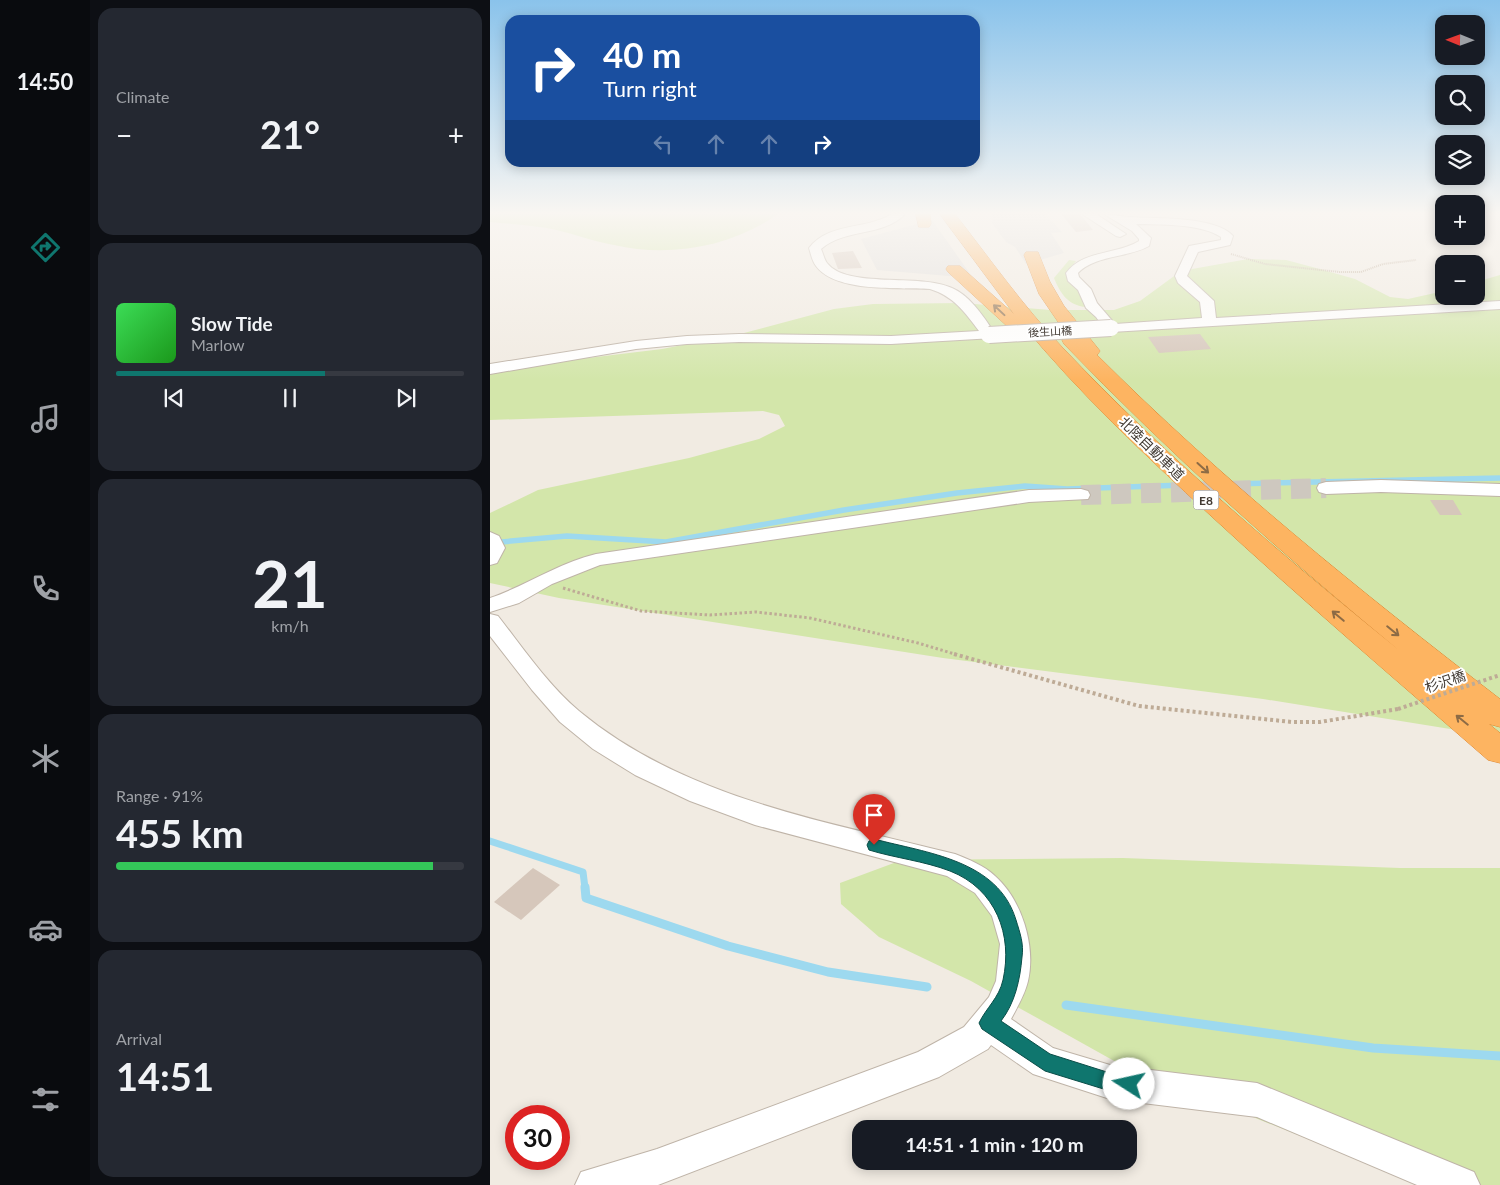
<!DOCTYPE html>
<meta charset="utf-8">
<style>
:root{--surface:#171b24;--page:#242831;--text:#f1f3f6;--muted:#9ea1a6;--line:#363941;--accent:#0f766e}
body{margin:0;font-family:Lato,"Noto Sans JP",sans-serif;background:var(--page);color:var(--text);height:100vh;display:flex;flex-direction:column;font-size:19px;white-space:nowrap}
*{box-sizing:border-box;margin:0}
p{font-size:16px;color:var(--muted)}
.icon{flex:none;width:28px;height:28px;fill:none;stroke:currentColor;stroke-width:2;stroke-linecap:round;stroke-linejoin:round}
.map{position:relative;flex:1;overflow:hidden}
.details{display:flex;flex-direction:column;gap:8px;padding:8px;background:#0d0f14;width:400px}
.details>*{flex:none}
.hud{position:absolute;left:15px;top:15px;width:475px;height:152px;border-radius:15px;box-shadow:0 2px 12px #0003;background:#1a4fa0;color:#fff;overflow:hidden}
.needle{width:32px;rotate:271deg}
.tools{position:absolute;left:945px;top:15px;display:grid;gap:10px}
.tools a{display:grid;place-items:center;width:50px;height:50px;border-radius:10px;background:var(--surface);box-shadow:0 2px 12px #0003;font-size:25px}
.speed{position:absolute;left:15px;top:1105px;display:flex;gap:10px;font-size:25px;font-weight:700;text-align:center}
.speed>*{display:grid;place-content:center;width:65px;height:65px;border-radius:50%;background:var(--surface);box-shadow:0 2px 12px #0003;line-height:1}
.speed .limit{border:8px solid #d22;background:#fff;color:#111}
.pin{position:absolute;display:grid;place-items:center;width:42px;height:42px;color:#fff;margin:-51px -21px;border-radius:50% 50% 50% 0;rotate:-45deg;box-shadow:0 0 5px #0007}
.pin .icon{rotate:45deg}
.me{position:absolute;width:55px;margin:-28px;rotate:280deg;stroke-linejoin:round;filter:drop-shadow(0 0 4px #0008)}
.turn{display:flex;align-items:center;gap:18px;height:105px;padding:0 15px;font-size:22px}
.turn .icon{width:65px;height:65px;stroke-width:2.5}
.turn b{display:block;font-size:35px;line-height:42px}
.lanes{display:flex;align-items:center;height:48px;padding:0 15px;background:#0003;justify-content:center;gap:25px;direction:ltr}
.lanes .off{opacity:.35}
.big{font-size:38px;font-weight:700;line-height:1.1}
.details .tile{flex:1;display:flex;flex-direction:column;justify-content:center;gap:8px;min-width:0;padding:0 18px;border-radius:15px;background:var(--page)}
.details .dial{align-items:center;gap:0}
.dial b{font-size:65px;line-height:1}
.song{display:flex;align-items:center;gap:15px}
.cover{width:60px;height:60px;border-radius:8px;background:linear-gradient(135deg,hsl(130 70% 55%),hsl(120 70% 35%))}
.played{height:5px;border-radius:2px;background:linear-gradient(90deg,var(--accent) 60%,var(--line) 60%)}
.keys{display:flex;justify-content:space-around;direction:ltr}
.heat{display:flex;justify-content:space-between;align-items:center;font-size:28px;direction:ltr}
.charge{height:8px;border-radius:4px;background:linear-gradient(90deg,#34c759 91%,var(--line) 0)}
.trip{position:absolute;left:362px;top:1120px;width:285px;height:50px;border-radius:15px;background:var(--surface);box-shadow:0 2px 12px #0003;font-weight:700;line-height:50px;text-align:center}
main{display:flex;flex:1;min-height:0}
.menu{display:flex;flex-direction:column;width:90px;justify-content:space-around;align-items:center;background:#090b0e;color:var(--muted)}
.menu .icon{width:35px;height:35px}
.menu .current{color:var(--accent)}
.menu b{font-size:22px;color:var(--text)}
.map>svg:first-child{display:block}
</style>
<main>
<nav class="menu">
<b>14:50</b>
<svg class="icon current" aria-label="directions" viewBox="0 0 24 24"><path d="M12 3l9 9-9 9-9-9zM9 14v-3h6M13 9l2 2-2 2"/></svg>
<svg class="icon" aria-label="music" viewBox="0 0 24 24"><path d="M9 18V5l10-2v13"/><circle cx="6" cy="18" r="3"/><circle cx="16" cy="16" r="3"/></svg>
<svg class="icon" aria-label="phone" viewBox="0 0 24 24"><path d="M5 4h4l2 5-3 2q2 4 5 5l2-3 5 2v4C11 20 4 13 5 4z"/></svg>
<svg class="icon" aria-label="climate" viewBox="0 0 24 24"><path d="M12 3v18M4 7l16 10M4 17L20 7"/></svg>
<svg class="icon" aria-label="car" viewBox="0 0 24 24"><path d="M5 17H2v-5l4-1 3-4h7l3 4 3 1v5h-3M9 17h6M6 11h13"/><circle cx="7" cy="17" r="2"/><circle cx="17" cy="17" r="2"/></svg>
<svg class="icon" aria-label="filters" viewBox="0 0 24 24"><path d="M4 7h16M4 17h16"/><circle cx="9" cy="7" r="2"/><circle cx="15" cy="17" r="2"/></svg>
</nav>
<section class="details">
<div class="tile"><p>Climate</p>
<div class="heat"><a>−</a><b class="big">21°</b><a>+</a></div>
</div>
<div class="tile">
<div class="song"><i class="cover"></i><div><b>Slow Tide</b><p>Marlow</p></div></div>
<div class="played"></div>
<div class="keys"><svg class="icon" aria-label="previous" viewBox="0 0 24 24"><path d="M18 5L8 12l10 7zM5 5v14"/></svg><svg class="icon" aria-label="pause" viewBox="0 0 24 24"><path d="M8 5v14M16 5v14"/></svg><svg class="icon" aria-label="next" viewBox="0 0 24 24"><path d="M6 5l10 7-10 7zM19 5v14"/></svg></div>
</div>
<div class="tile dial"><b>21</b><p>km/h</p></div>
<div class="tile"><p>Range · 91%</p><b class="big">455 km</b><div class="charge"></div></div>
<div class="tile"><p>Arrival</p><b class="big">14:51</b></div>
</section>
<div class="map">
<svg width="1010" height="1185" viewBox="0 0 1010 1185">
<rect width="100%" height="100%" fill="#f1ebe2"/>
<g fill="#d3e6aa">
<path d="M0,214H288C242,247 179,258 124,245C101,241 79,232 57,228C38,225 19,224 0,222Z"/>
<polygon points="758,259 796,260 826,268 865,279 900,297 918,299 954,291 954,296 986,296 986,282 1010,275 1010,737 773,699 453,658 69,598 0,583 0,513 48,490 199,458 269,439 295,426 289,415 273,411 0,420 0,365 98,358 172,349 254,333 344,309 383,304 472,303 561,310 624,310 650,301 691,271"/>
<path d="M579,260L586,261L578,271L596,304L595,307C578,305 570,293 564,278Z"/>
<polygon points="633,858 910,868 1010,868 1010,1185 990,1185 885,1166 626,1062 481,981 389,937 351,904 350,883 412,860"/>
</g>
<g fill="#e1dedb">
<polygon points="501,214 555,214 572,232 561,233 574,253 536,264 525,247 516,242 502,223 503,217"/>
<polygon points="442,220 483,278 387,270 371,239"/>
</g>
<g fill="none" stroke-linecap="round" stroke-linejoin="round">
<g stroke="#9dd9ef" stroke-width="5.5">
<polyline points="740,484 1010,478"/>
<polyline points="0,543 77,536 176,542 354,510 467,493 535,486 577,489 695,485"/>
</g>
<polyline stroke="#9dd9ef" stroke-width="7" points="0,841 93,872 95,888"/>
<g stroke="#9dd9ef" stroke-width="9">
<polyline points="95,887 96,898 238,946 338,972 437,987"/>
<polyline points="576,1005 883,1048 1010,1056"/>
</g>
</g>
<g fill="#d6c7bb">
<polygon points="571,214 590,214 603,230 586,232"/>
<polygon points="363,251 372,268 348,269 342,253"/>
<polygon points="710,334 721,349 669,353 658,337"/>
<polygon points="940,500 963,500 972,515 950,515"/>
<polygon points="43,868 70,885 31,920 4,902"/>
</g>
<g fill="none" stroke-linecap="round" stroke-linejoin="round">
<polyline stroke="#cec8bf" stroke-width="20" stroke-dasharray="20 10" stroke-linecap="butt" points="591,495 836,488"/>
<defs>
<g id="minor">
<path d="M402,214H415C393,237 355,228 331,249C333,253 334,259 337,263C357,289 430,273 462,288C481,296 495,319 506,335L504,338L401,344L249,342L197,344L146,349L0,374V364L146,341L197,336L249,334L401,336L489,331C475,312 463,296 440,289C409,287 346,293 326,266C322,261 321,254 319,248C339,222 376,230 402,214Z"/>
<polygon points="592,214 606,214 636,234 630,237 626,236"/>
<path d="M614,214C623,214 631,217 641,217C666,219 726,216 743,236L740,245L708,252L697,276L724,301L726,318L1010,301V309L621,332L616,331L606,317L596,308L588,290L578,281L576,273C593,250 626,255 649,241V239L642,231ZM646,224C670,225 710,223 731,237V240L699,246L685,276L688,283L710,302L712,318L625,324L607,303L601,289L589,277L588,273C605,255 638,258 659,246L661,238Z"/>
<polygon points="891,480 1010,484 1010,496 891,492 836,494 829,492 827,488 829,484 836,482"/>
<path d="M591,489L598,491L600,495L598,499L539,502L110,565L62,584L29,603L0,612V598C36,586 68,563 106,554L539,490Z"/>
<polygon points="0,532 9,536 15,548 7,563 0,565"/>
<path d="M0,614L8,616C33,648 58,685 89,711C195,799 335,821 465,854C478,859 495,866 505,876C532,900 546,946 538,981C535,994 527,1008 521,1019L563,1048L620,1065L767,1083L984,1172L990,1185H927L767,1117L620,1099L543,1074L501,1045L498,1049L449,1077L168,1185H85L91,1172L167,1149L428,1052L474,1027L499,997L506,981L510,944L502,916L485,893L457,876L265,825L200,801L145,775L103,749L70,722L42,690L0,636Z"/>
</g>
<g id="highway">
<polygon points="426,214 440,214 441,224 439,227 429,227"/>
<path d="M450,214H465C500,259 533,306 572,347C676,457 793,556 910,651C793,555 680,454 574,344L572,340L577,335L549,294L534,255L536,252H548L560,282L574,306L610,351L607,355C732,480 870,591 1010,699V727L999,724L1010,733V763L998,760C905,679 811,599 720,515C655,455 589,393 532,324L530,327L524,328L518,327L458,272L456,269L458,266H470L524,314Z"/>
</g>
</defs>
<use href="#minor" stroke="#bfb4a8" stroke-width="2"/>
<use href="#highway" stroke="#dc8631" stroke-width="1"/>
<polyline stroke="#beab96" stroke-width="2" stroke-dasharray="1 1" stroke-linecap="butt" points="741,254 775,264 850,272 871,272 893,264 926,260"/>
<polyline stroke="#beab96" stroke-width="3" stroke-dasharray="2.5 2.5" stroke-linecap="butt" points="73,588 151,611 220,615 266,612 320,618 428,643 468,655"/>
<polyline stroke="#beab96" stroke-width="4" stroke-dasharray="3 3" stroke-linecap="butt" points="464,654 649,706 802,722 830,722 908,709"/>
<use href="#minor" fill="#fff" fill-rule="evenodd"/>
<use href="#highway" fill="#fdb461" fill-rule="evenodd"/>
<defs>
<polyline id="minor-bridge" points="499,335 621,328"/>
</defs>
<use href="#minor-bridge" stroke="#bfb4a8" stroke-width="18" stroke-linecap="butt"/>
<polyline stroke="#beab96" stroke-width="4" stroke-dasharray="3 3" stroke-linecap="butt" points="908,709 1010,675"/>
<use href="#minor-bridge" stroke="#fff" stroke-width="16"/>
</g>
<defs><path id="oneway-shaft" d="M-6 0H5M1.5-3L5.5 0L1.5 3" fill="none" stroke-width="1.6" stroke-linecap="round" stroke-linejoin="round" transform="scale(1.25)"/></defs>
<g stroke="#8d6b45">
<use href="#oneway-shaft" transform="translate(509 310) rotate(-137)"/>
<use href="#oneway-shaft" transform="translate(713 468) rotate(42)"/>
<use href="#oneway-shaft" transform="translate(848 616) rotate(-140)"/>
<use href="#oneway-shaft" transform="translate(903 631) rotate(39)"/>
<use href="#oneway-shaft" transform="translate(972 720) rotate(-141)"/>
</g>
<linearGradient id="sky" x2="0" y2="1"><stop stop-color="#8ac3eb"/><stop offset="0.56" stop-color="#f9f6f2"/><stop offset="1" stop-color="#f9f6f2" stop-opacity="0"/></linearGradient>
<rect width="1010" height="380" fill="url(#sky)"/>
<path fill="#0f766e" stroke="#0a4d48" d="M384,839C437,853 508,860 526,920C530,933 534,944 532,957C530,980 525,1003 511,1021L560,1054L620,1073L645,1077L648,1084L645,1091L639,1093L620,1091L555,1071L492,1029L489,1023C496,1008 509,998 513,980C523,935 506,889 460,871C434,861 405,858 379,850L377,845L379,841Z"/>
<g text-anchor="middle" dominant-baseline="central" stroke-width="4" stroke-linejoin="round" paint-order="stroke">
<g font-size="11" fill="#423a33" stroke="#fff">
<text transform="translate(560 331) rotate(-3)">後生山橋</text>
</g>
<rect fill="#fff" stroke="#7b7570" stroke-width="1" x="703.5" y="490.5" width="25" height="19" rx="4"/>
<g font-size="12" font-weight="bold" fill="#423a33">
<text x="716" y="500">E8</text>
</g>
<g font-size="14" fill="#423a33" stroke="#fff">
<text transform="translate(662 448) rotate(44)">北陸自動車道</text>
<text transform="translate(955 681) rotate(-18)">杉沢橋</text>
</g>
</g>
</svg>
<div class="tools">
<a><svg class="needle" viewBox="-14 -14 28 28"><path d="M0-13l5 13h-10z" fill="#e53935"/><path d="M0 13l5-13h-10z" fill="#9ea1a6"/></svg></a>
<a><svg class="icon" aria-label="search" viewBox="0 0 24 24"><circle cx="10" cy="10" r="6"/><path d="M15 15l6 6"/></svg></a>
<a><svg class="icon" aria-label="layers" viewBox="0 0 24 24"><path d="M12 4l9 5-9 5-9-5zM3 14l9 5 9-5"/></svg></a>
<a>+</a>
<a>−</a>
</div>
<div class="speed"><div class="limit">30</div></div>
<div class="pin" style="left:384px;top:845px;background:#d93025"><svg class="icon" aria-label="arrive" viewBox="0 0 24 24"><path d="M6 21V4h12l-3 4 3 4H6"/></svg></div>
<svg class="me" style="left:639px;top:1084px" viewBox="-20 -20 40 40"><circle r="19" fill="#fff"/><path d="M0-13L10 11 0 6-10 11z" fill="#0f766e"/></svg>
<div class="trip">14:51 · 1 min · 120 m</div>
<div class="hud">
<div class="turn"><svg class="icon" aria-label="right" viewBox="0 0 24 24"><path d="M7 20v-9h11M14 6l5 5-5 5"/></svg><div><b>40 m</b>Turn right</div></div>
<div class="lanes"><svg class="icon off" aria-label="left" viewBox="0 0 24 24"><path d="M17 20v-9H6M10 6l-5 5 5 5"/></svg><svg class="icon off" aria-label="ahead" viewBox="0 0 24 24"><path d="M12 20V5M6 11l6-6 6 6"/></svg><svg class="icon off" aria-label="ahead" viewBox="0 0 24 24"><path d="M12 20V5M6 11l6-6 6 6"/></svg><svg class="icon" aria-label="right" viewBox="0 0 24 24"><path d="M7 20v-9h11M14 6l5 5-5 5"/></svg></div>
</div>
</div>
</main>
